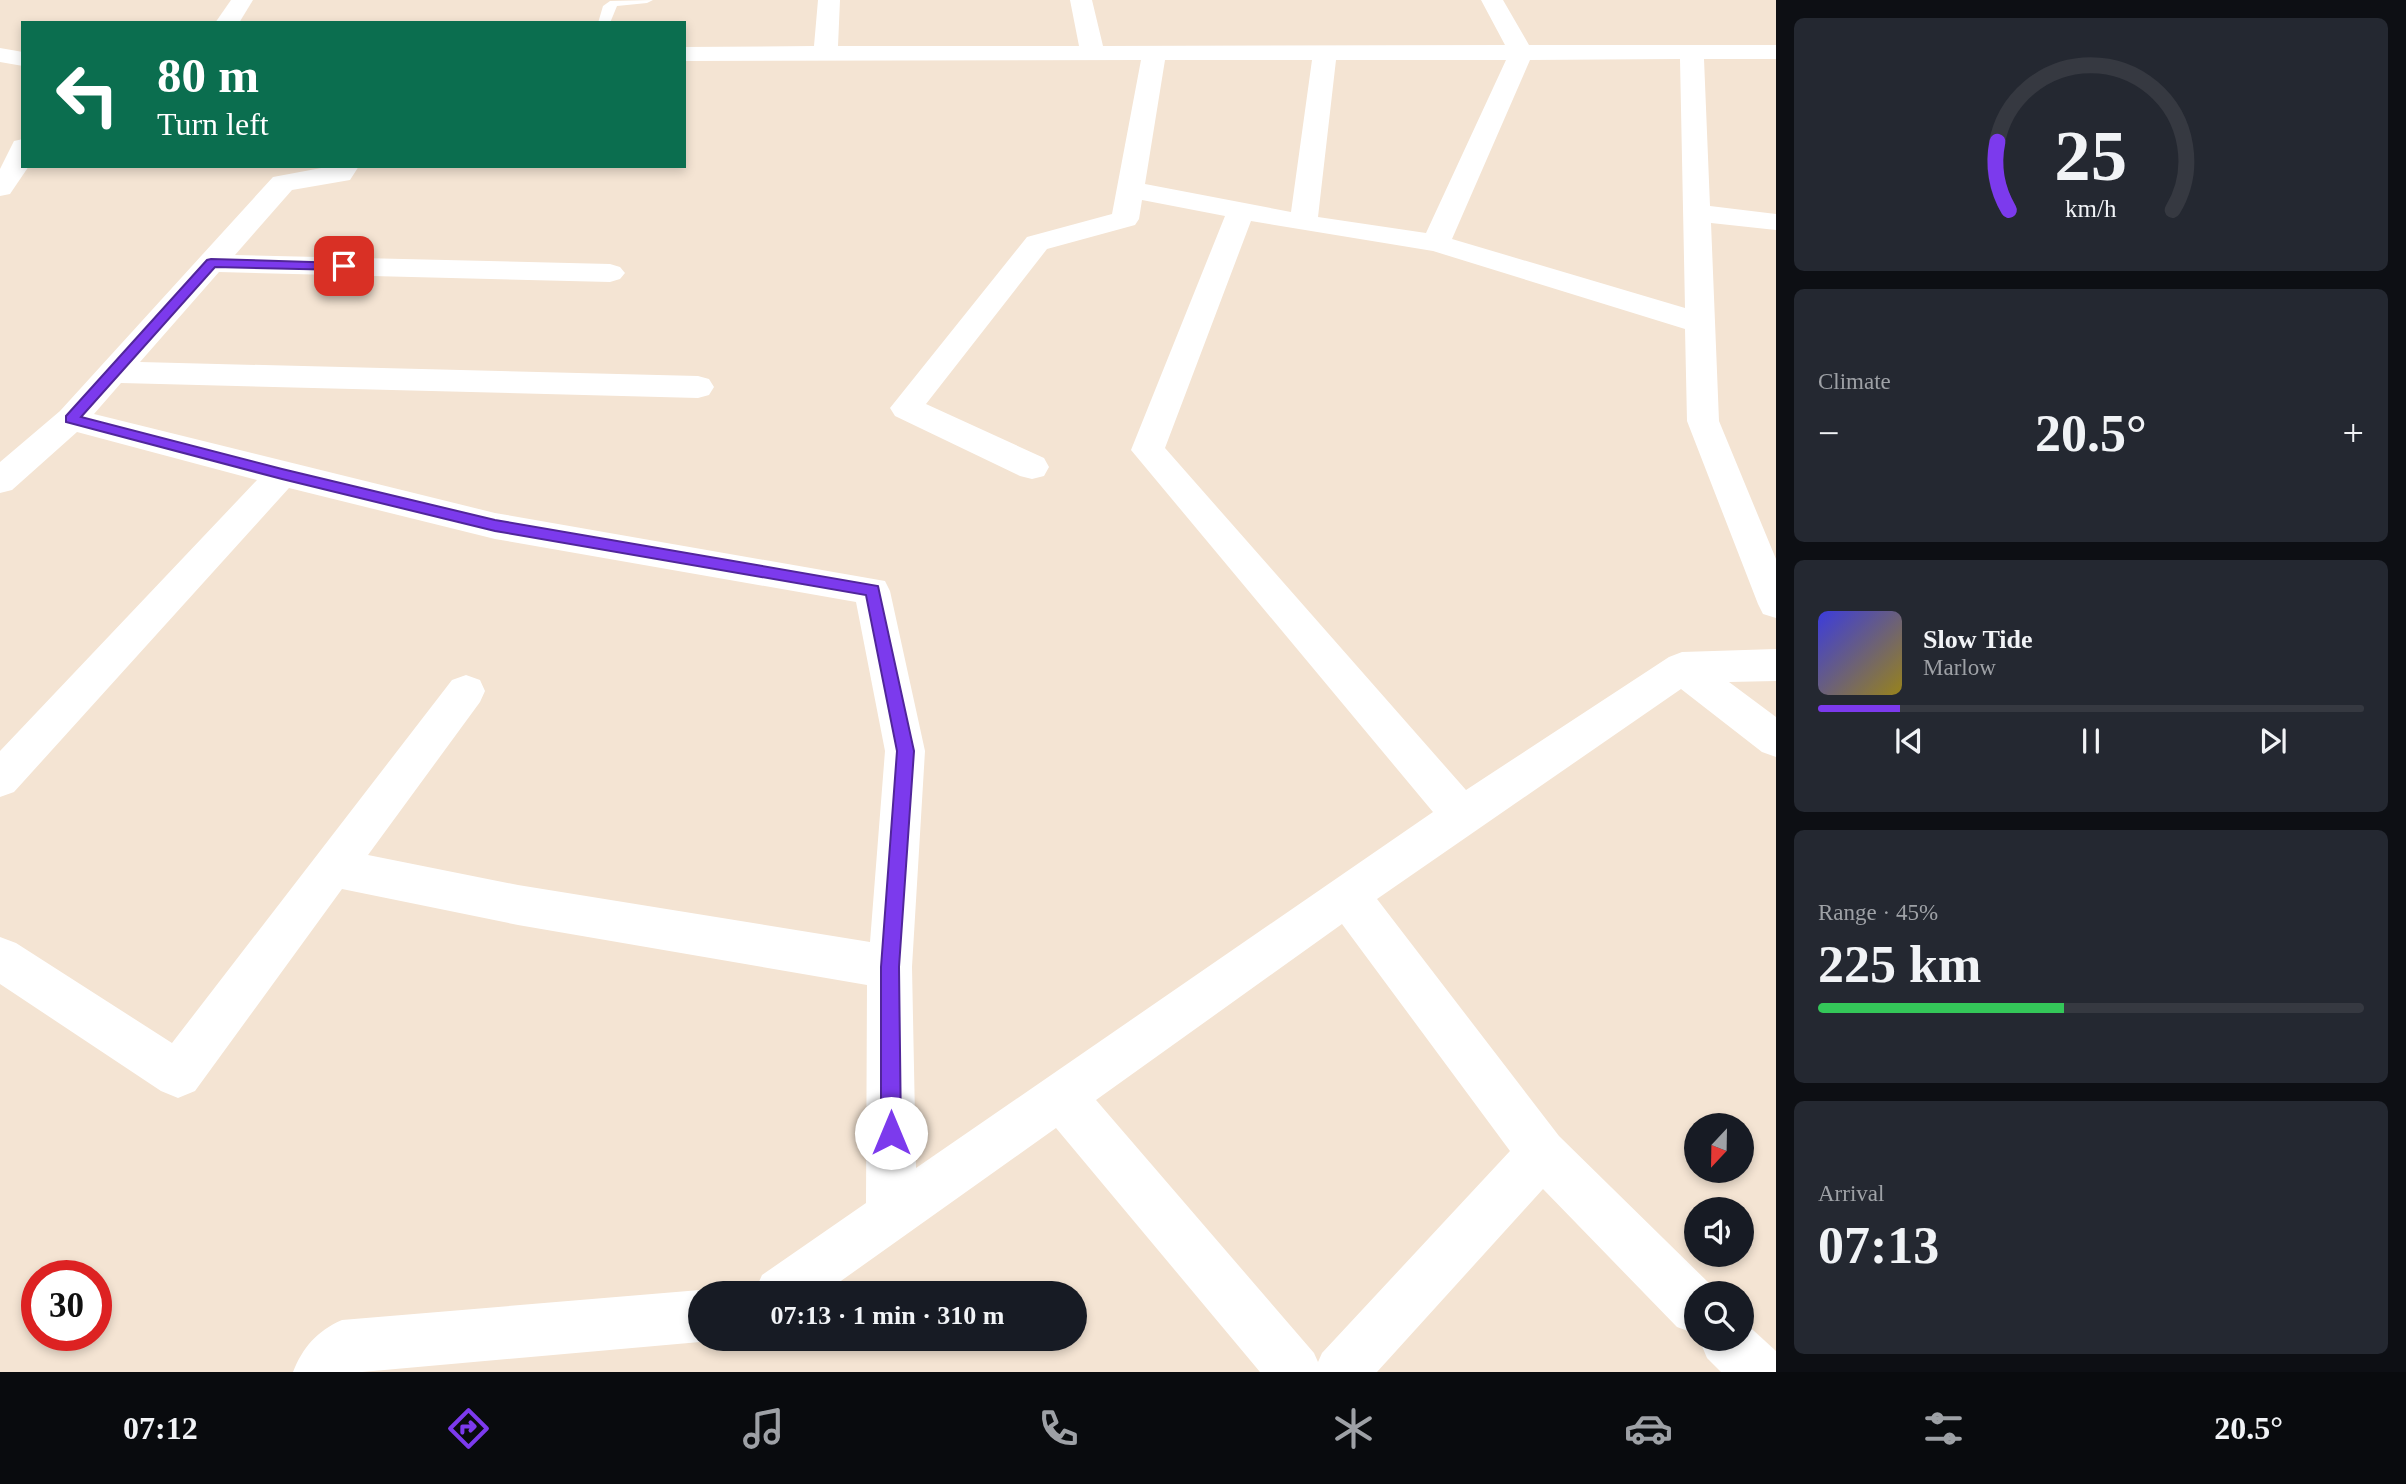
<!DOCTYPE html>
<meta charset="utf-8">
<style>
:root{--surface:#171b24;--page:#242831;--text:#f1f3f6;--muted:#9ea1a6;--line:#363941;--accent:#7c3aed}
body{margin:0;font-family:"Times New Roman",serif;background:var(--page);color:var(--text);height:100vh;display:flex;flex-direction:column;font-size:26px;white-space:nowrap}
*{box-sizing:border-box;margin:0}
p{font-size:23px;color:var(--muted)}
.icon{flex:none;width:38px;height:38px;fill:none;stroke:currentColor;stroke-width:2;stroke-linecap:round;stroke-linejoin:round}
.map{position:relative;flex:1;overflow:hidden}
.panel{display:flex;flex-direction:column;gap:18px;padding:18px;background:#0d0f14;width:630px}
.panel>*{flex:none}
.top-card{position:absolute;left:21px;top:21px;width:665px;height:147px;border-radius:0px;box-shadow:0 4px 10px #0003;background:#0b6e4f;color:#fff;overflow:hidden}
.needle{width:46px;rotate:202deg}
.buttons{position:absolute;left:1684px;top:1113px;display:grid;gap:14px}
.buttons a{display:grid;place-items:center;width:70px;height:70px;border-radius:50%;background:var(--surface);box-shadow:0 4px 10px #0003;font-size:35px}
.speed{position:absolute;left:21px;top:1260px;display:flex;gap:14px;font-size:35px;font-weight:700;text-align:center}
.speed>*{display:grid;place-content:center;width:91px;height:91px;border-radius:50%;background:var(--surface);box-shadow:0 4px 10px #0003;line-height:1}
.speed .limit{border:10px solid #d22;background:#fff;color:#111}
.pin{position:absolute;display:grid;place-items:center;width:60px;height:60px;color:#fff;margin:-30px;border-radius:14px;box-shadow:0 4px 10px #0006}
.me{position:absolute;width:77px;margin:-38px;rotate:0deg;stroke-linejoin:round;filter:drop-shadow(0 0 5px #0008)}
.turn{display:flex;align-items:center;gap:24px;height:147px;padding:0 21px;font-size:32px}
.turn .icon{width:91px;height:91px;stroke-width:2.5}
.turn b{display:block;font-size:49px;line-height:60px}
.big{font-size:52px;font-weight:700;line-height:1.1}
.panel .widget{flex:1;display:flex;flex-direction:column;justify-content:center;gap:10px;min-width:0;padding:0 24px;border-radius:10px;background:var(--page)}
.panel .dial{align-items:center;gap:0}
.dial svg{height:182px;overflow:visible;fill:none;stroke:var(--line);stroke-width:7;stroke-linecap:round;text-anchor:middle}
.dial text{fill:var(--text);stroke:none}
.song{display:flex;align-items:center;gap:21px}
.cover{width:84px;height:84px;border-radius:10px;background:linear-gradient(135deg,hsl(240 70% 55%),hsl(50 70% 35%))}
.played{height:7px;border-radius:4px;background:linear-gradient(90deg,var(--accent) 15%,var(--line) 15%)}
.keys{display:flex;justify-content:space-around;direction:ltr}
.heat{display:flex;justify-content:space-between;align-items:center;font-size:38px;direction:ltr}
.charge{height:10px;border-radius:5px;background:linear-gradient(90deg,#34c759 45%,var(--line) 0)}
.trip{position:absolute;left:688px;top:1281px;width:399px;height:70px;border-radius:35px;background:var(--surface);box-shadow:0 4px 10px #0003;font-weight:700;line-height:70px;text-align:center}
.tab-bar{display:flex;height:112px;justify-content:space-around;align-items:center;background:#090b0e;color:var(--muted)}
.tab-bar .icon{width:49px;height:49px}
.tab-bar .active{color:var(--accent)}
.tab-bar b{font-size:32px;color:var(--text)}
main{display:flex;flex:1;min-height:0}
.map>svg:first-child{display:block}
</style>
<main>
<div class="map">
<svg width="1776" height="1372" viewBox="0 0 1776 1372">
<rect width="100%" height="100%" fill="#f4e4d3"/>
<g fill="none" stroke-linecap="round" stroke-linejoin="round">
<polygon fill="#fff" fill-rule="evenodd" points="653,0 647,3 617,6 610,23 598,23 603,6 610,1"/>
<g fill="#fff" fill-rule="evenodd">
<polygon points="231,0 253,0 239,23 215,23"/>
<path d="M818,0H840L838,46H1079L1070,0H1092L1103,46L1505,45L1481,0H1503L1529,45H1776V59H1704L1710,206L1776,214V230L1711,223L1719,421L1776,559V618L1763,614L1758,604L1687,421L1685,329L1433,251L1251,221L1165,448L1466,790L1669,657L1682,652L1776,649V681L1729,682L1776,717V757L1762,752L1681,689L1377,899L1559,1136L1715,1289L1716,1293H1696V1334L1677,1327L1543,1189L1377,1372H1260L1056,1128L824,1293H754L762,1275L866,1203L867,985L518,925L342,889L195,1091L178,1098L161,1091L0,984V937L16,943L172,1043L452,680L466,675L480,680L485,691L480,702L368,855L518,885L870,942L885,751L856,602L495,539L289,488L14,792L0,797V751L257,480L77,432L12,490L0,493V462L60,411L273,177L332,166H359L350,180L292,190L235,255L610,264L620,267L625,273L620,279L610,282L219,272L140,362L698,376L709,379L714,387L709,395L698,398L121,383L94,414L495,513L885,581L890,591L925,751L912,967L916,1168L1433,812L1131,450L1225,216L1142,200L1139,219L1135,225L1047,249L926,404L1044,458L1049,467L1044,476L1032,479L1020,476L895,416L890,408L1027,237L1112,214L1141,60L684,61V47L814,46ZM1680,59L1685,308L1452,239L1530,60ZM1165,60H1312L1291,212L1145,184ZM1336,60H1506L1426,233L1318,217ZM1342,924L1510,1151L1322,1353L1318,1362L1314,1353L1096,1100Z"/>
<polygon points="0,48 23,52 23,66 0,62"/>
<polygon points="23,139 23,166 29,166 10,194 0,196 0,169 14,141"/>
<path d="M700,1290L709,1293H700V1339H709L700,1342L362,1372H293C303,1347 317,1331 342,1320Z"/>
<polygon points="1741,1319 1776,1351 1776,1372 1721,1372 1707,1358 1699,1339 1741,1339"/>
</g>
</g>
<polygon fill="#7c3aed" stroke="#51269a" stroke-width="2" points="211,259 344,263 350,266 344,270 215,267 81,417 282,469 495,520 878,586 914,751 899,967 901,1133 898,1140 891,1143 884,1140 881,1133 881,967 897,751 866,595 495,531 282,479 66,422 66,416 207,260"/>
</svg>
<div class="buttons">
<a><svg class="needle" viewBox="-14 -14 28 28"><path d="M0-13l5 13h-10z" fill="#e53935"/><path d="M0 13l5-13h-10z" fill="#9ea1a6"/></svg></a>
<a><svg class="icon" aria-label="sound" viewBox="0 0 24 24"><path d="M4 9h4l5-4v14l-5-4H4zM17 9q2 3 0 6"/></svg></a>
<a><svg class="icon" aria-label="search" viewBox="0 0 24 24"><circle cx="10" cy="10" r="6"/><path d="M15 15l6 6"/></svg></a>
</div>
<div class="speed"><div class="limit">30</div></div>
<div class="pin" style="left:344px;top:266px;background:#d93025"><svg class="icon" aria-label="arrive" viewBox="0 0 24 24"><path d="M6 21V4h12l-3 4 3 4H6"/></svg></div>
<svg class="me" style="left:891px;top:1133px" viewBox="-20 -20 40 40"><circle r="19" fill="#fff"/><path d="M0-13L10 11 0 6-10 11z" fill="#7c3aed"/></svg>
<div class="trip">07:13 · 1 min · 310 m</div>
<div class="top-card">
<div class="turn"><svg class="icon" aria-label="left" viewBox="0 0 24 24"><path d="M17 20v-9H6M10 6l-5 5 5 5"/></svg><div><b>80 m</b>Turn left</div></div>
</div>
</div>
<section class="panel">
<div class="widget dial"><svg viewBox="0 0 100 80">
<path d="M14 69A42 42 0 1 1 86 69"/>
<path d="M14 69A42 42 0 0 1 9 39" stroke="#7c3aed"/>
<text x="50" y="56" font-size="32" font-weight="700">25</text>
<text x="50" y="72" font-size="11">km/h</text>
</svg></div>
<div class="widget"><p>Climate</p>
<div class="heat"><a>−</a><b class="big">20.5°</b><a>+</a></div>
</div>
<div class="widget">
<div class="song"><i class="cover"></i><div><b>Slow Tide</b><p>Marlow</p></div></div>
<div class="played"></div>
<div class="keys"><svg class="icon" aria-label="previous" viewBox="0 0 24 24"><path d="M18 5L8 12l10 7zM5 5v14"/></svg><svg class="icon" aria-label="pause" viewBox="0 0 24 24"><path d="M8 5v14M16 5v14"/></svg><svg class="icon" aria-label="next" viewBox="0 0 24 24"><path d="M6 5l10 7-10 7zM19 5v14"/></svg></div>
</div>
<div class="widget"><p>Range · 45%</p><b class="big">225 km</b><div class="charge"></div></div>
<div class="widget"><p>Arrival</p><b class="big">07:13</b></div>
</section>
</main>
<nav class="tab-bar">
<b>07:12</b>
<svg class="icon active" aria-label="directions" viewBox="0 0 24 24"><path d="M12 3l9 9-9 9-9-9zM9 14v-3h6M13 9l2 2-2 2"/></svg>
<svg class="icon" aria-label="music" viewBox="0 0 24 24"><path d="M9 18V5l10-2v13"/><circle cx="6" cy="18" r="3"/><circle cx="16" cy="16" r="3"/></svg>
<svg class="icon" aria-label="phone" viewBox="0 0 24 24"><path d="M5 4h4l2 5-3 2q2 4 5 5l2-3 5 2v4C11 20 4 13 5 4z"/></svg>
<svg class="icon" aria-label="climate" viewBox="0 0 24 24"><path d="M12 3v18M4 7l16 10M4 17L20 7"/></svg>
<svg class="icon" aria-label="car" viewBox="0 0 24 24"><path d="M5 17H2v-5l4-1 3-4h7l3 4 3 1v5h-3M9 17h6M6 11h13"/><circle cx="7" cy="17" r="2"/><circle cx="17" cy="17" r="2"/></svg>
<svg class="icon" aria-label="filters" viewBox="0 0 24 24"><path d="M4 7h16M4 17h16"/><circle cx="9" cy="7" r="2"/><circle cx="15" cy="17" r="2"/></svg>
<b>20.5°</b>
</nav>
